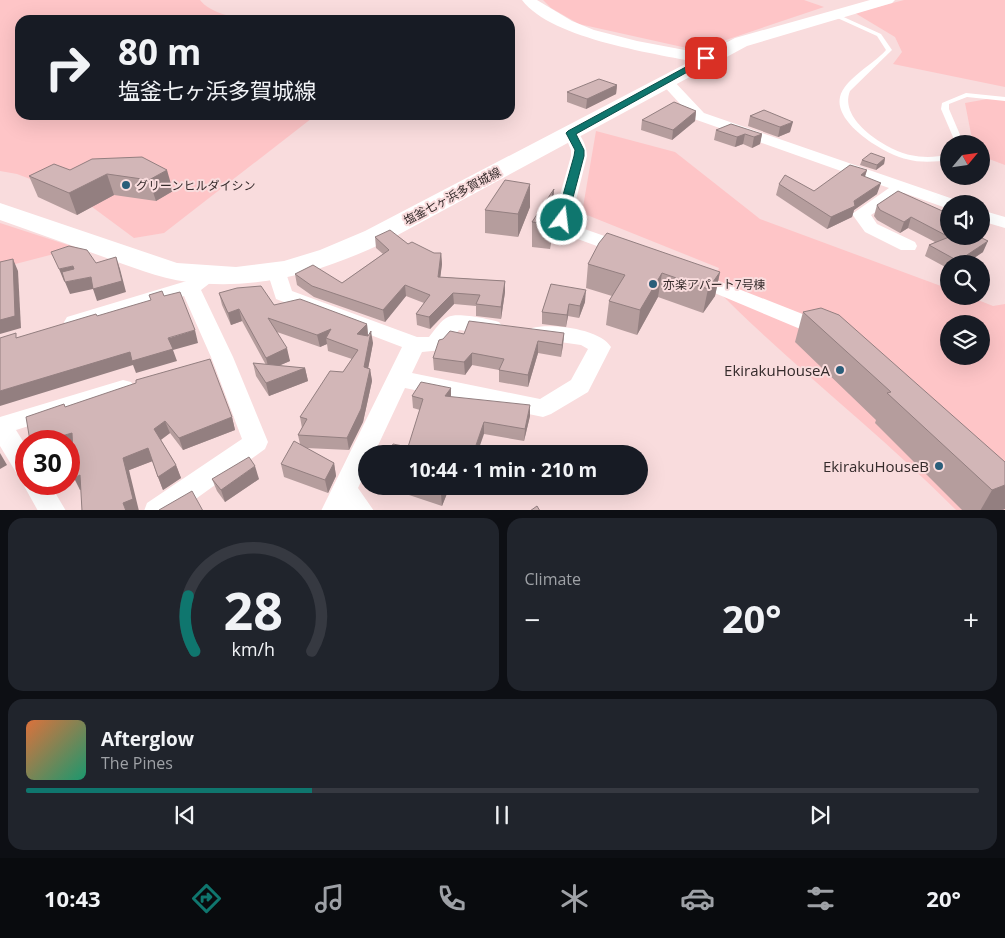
<!DOCTYPE html>
<meta charset="utf-8">
<style>
:root{--surface:#171b24;--page:#20242c;--text:#f1f3f6;--muted:#9ea1a6;--line:#363941;--accent:#0f766e}
body{margin:0;font-family:"Open Sans","Noto Sans JP",sans-serif;background:var(--page);color:var(--text);height:100vh;display:flex;flex-direction:column;font-size:19px;white-space:nowrap}
*{box-sizing:border-box;margin:0}
p{font-size:16px;color:var(--muted)}
.icon{flex:none;width:28px;height:28px;fill:none;stroke:currentColor;stroke-width:2;stroke-linecap:round;stroke-linejoin:round}
.map{position:relative;height:510px;overflow:hidden}
.side{display:flex;flex-direction:column;gap:8px;padding:8px;background:#0d0f14;flex:1}
.side>*{flex:none}
.hud{position:absolute;left:15px;top:15px;width:500px;height:105px;border-radius:15px;box-shadow:0 5px 20px #0002;background:#171b24;color:var(--text);overflow:hidden}
.needle{width:32px;rotate:61deg}
.buttons{position:absolute;left:940px;top:135px;display:grid;gap:10px}
.buttons a{display:grid;place-items:center;width:50px;height:50px;border-radius:50%;background:var(--surface);box-shadow:0 5px 20px #0002;font-size:25px}
.speed{position:absolute;left:15px;top:430px;display:flex;gap:10px;font-size:25px;font-weight:700;text-align:center}
.speed>*{display:grid;place-content:center;width:65px;height:65px;border-radius:50%;background:var(--surface);box-shadow:0 5px 20px #0002;line-height:1}
.speed .limit{border:8px solid #d22;background:#fff;color:#111}
.pin{position:absolute;display:grid;place-items:center;width:42px;height:42px;color:#fff;margin:-21px;border-radius:10px;box-shadow:0 2px 8px #0006}
.me{position:absolute;width:55px;margin:-28px;rotate:15deg;stroke-linejoin:round;filter:drop-shadow(0 0 4px #0008)}
.turn{display:flex;align-items:center;gap:18px;height:105px;padding:0 20px;font-size:22px}
.turn .icon{width:65px;height:65px;stroke-width:2.5}
.turn b{display:block;font-size:35px;line-height:42px}
.big{font-size:38px;font-weight:700;line-height:1.1}
.side .card{flex:1;display:flex;flex-direction:column;justify-content:center;gap:8px;min-width:0;padding:0 18px;border-radius:15px;background:var(--page)}
.side .dial{align-items:center;gap:0}
.dial svg{height:130px;overflow:visible;fill:none;stroke:var(--line);stroke-width:7;stroke-linecap:round;text-anchor:middle}
.dial text{fill:var(--text);stroke:none}
.song{display:flex;align-items:center;gap:15px}
.cover{width:60px;height:60px;border-radius:8px;background:linear-gradient(135deg,hsl(20 70% 55%),hsl(160 70% 35%))}
.played{height:5px;border-radius:2px;background:linear-gradient(90deg,var(--accent) 30%,var(--line) 30%)}
.keys{display:flex;justify-content:space-around;direction:ltr}
.heat{display:flex;justify-content:space-between;align-items:center;font-size:28px;direction:ltr}
.side .tiles{flex:1;display:grid;gap:8px;grid-template-columns:1fr 1fr}
.card:last-child{grid-column:span 2}
.trip{position:absolute;left:358px;top:445px;width:290px;height:50px;border-radius:25px;background:var(--surface);box-shadow:0 5px 20px #0002;font-weight:700;line-height:50px;text-align:center}
.tabs{display:flex;height:80px;justify-content:space-around;align-items:center;background:#090b0e;color:var(--muted)}
.tabs .icon{width:35px;height:35px}
.tabs .active{color:var(--accent)}
.tabs b{font-size:22px;color:var(--text)}
.map>svg:first-child{display:block}
</style>
<div class="map">
<svg width="1005" height="511" viewBox="0 0 1005 511">
<rect width="100%" height="100%" fill="#f9dcdd"/>
<g fill="#fec5c7" fill-rule="evenodd">
<path d="M0,0H200C210,13 231,16 245,20H20V115H316L164,233L134,238L80,198L17,174L0,171Z"/>
<polygon points="543,0 804,0 824,7 696,50 579,24 551,8"/>
<polygon points="904,0 1005,0 1005,87 893,64 902,52 895,37 855,13"/>
<polygon points="993,98 1005,100 1005,165 981,156 981,144 973,144 965,103"/>
<path d="M596,131L675,152L760,219L949,289V296H968L993,306L1005,304V510H956C878,431 789,364 712,285L719,268L582,213ZM949,324H981V356H949Z"/>
<polygon points="0,223 77,248 0,268"/>
</g>
<g fill="none" stroke-linecap="round" stroke-linejoin="round">
<g fill="#fff" fill-rule="evenodd">
<path d="M833,14H837L881,34L892,50L850,91C838,120 887,150 910,155C923,158 936,157 949,155V160C935,162 920,163 906,159C885,154 834,124 840,97C844,79 874,64 886,50L877,36L833,16Z"/>
<polygon points="966,93 1005,97 1005,101 967,97 949,104 949,109 964,144 956,144 941,109 942,103"/>
</g>
<g fill="#fff" fill-rule="evenodd">
<polygon points="666,77 671,78 704,113 956,200 958,204 949,204 949,209 904,193 871,215 877,224 915,242 917,246 915,250 901,250 865,232 852,214 889,188 694,119 659,81"/>
<path d="M571,129C581,131 587,147 587,156L571,220L576,226L630,245L632,249L630,253H616L564,234L553,220L571,156V150L564,133Z"/>
<polygon points="981,210 1005,217 1005,228 981,221"/>
<path d="M277,265L284,267L292,291L417,337H429C434,331 441,320 448,317C457,312 489,319 499,322L503,327L499,332L492,334L459,330L442,350L422,352L412,373L540,399L571,380L588,349L581,345L532,338L529,333L532,328C552,323 600,329 611,347L588,392L551,414L543,417L405,388L374,454H366V471L358,488L374,511H321L402,347L276,299L267,271L270,267Z"/>
<polygon points="693,271 833,326 836,331 833,336 825,338 817,336 686,281 683,277 686,273"/>
<polygon points="200,277 207,279 210,283 201,290 233,357 268,442 265,449 179,511 144,511 147,503 242,439 211,357 184,296 74,329 67,327 64,322 67,317"/>
<polygon points="123,380 131,382 135,388 131,394 16,430 26,446 26,477 17,474 0,446 0,417"/>
<polygon points="26,477 26,484 50,484 66,511 38,511 23,484"/>
</g>
<path fill="#fff" fill-rule="evenodd" d="M522,0H537L572,21L594,30L637,41L706,54L714,59L706,64C659,54 552,40 522,0Z"/>
<path fill="#fff" fill-rule="evenodd" d="M870,0H895L892,3L747,46L383,243C322,272 257,291 188,282C158,278 129,266 101,256C67,244 34,232 0,220V203L177,263L236,267L284,261L320,250L365,231L735,38Z"/>
</g>
<g fill="#b59d9d">
<polygon points="617,85 616,94 586,109 567,102 567,92"/>
<polygon points="764,110 790,132 778,137 748,126 750,116"/>
<polygon points="696,111 695,121 672,140 641,130 642,120"/>
<polygon points="716,130 762,134 760,144 752,148 743,144 735,147 714,140"/>
<polygon points="142,157 173,191 156,201 114,195 77,215 38,197 29,176 70,170"/>
<polygon points="885,158 884,164 876,170 860,165 862,160"/>
<polygon points="867,170 865,177 877,194 854,210 852,217 827,229 776,195 779,184 814,191"/>
<polygon points="554,189 553,197 554,199 553,223 550,249 532,247 532,222"/>
<polygon points="898,191 949,236 983,252 965,264 949,264 949,269 925,256 929,245 935,242 908,228 900,233 877,220 874,216 877,205"/>
<polygon points="530,207 518,237 485,233 485,210"/>
<polygon points="375,237 408,244 434,253 441,253 442,264 440,277 505,281 505,292 501,319 476,316 476,306 454,304 430,329 417,325 416,314 424,303 406,296 385,322 314,297 297,285 295,274 342,283 383,254 376,248"/>
<polygon points="588,264 720,272 715,296 703,313 658,297 637,335 606,325 609,301 612,296 586,288"/>
<polygon points="551,284 585,302 579,318 568,316 566,327 542,324 542,312"/>
<polygon points="219,293 274,305 367,324 368,335 373,343 368,368 370,369 372,381 363,422 349,450 306,448 334,463 336,476 328,493 284,477 281,464 300,444 298,435 302,428 300,417 343,372 352,359 328,351 327,344 320,347 277,332 290,361 278,366 305,368 308,381 269,396 256,376 253,363 266,365 242,321 231,325 222,305"/>
<polygon points="803,312 1005,462 1005,509 1000,511 963,511 875,423 876,420 795,342"/>
<polygon points="564,333 563,345 561,357 538,353 528,387 499,382 499,370 472,365 465,375 434,370 433,358 464,334"/>
<polygon points="451,388 451,397 530,416 524,441 484,434 420,410 413,408 412,396"/>
<polygon points="66,407 232,417 235,430 183,450 170,433 161,440 176,465 181,478 163,490 152,461 80,490 73,447 69,448"/>
<polygon points="212,479 259,479 225,502 217,491"/>
<polygon points="382,486 450,486 442,506"/>
<polygon points="457,486 482,486 479,493"/>
</g>
<g fill="#937f80">
<polygon points="617,85 616,94 586,109 587,99"/>
<polygon points="696,111 695,121 672,140 673,130"/>
<polygon points="793,122 790,132 778,137 780,127"/>
<polygon points="745,134 743,144 735,147 737,137"/>
<polygon points="762,134 760,144 752,148 754,137"/>
<polygon points="885,158 884,164 876,170 877,165"/>
<polygon points="167,170 173,191 156,201 149,180"/>
<polygon points="867,170 863,181 861,175"/>
<polygon points="107,174 114,195 77,215 69,193"/>
<polygon points="881,183 877,194 854,210 852,217 827,229 831,217"/>
<polygon points="530,184 530,207 518,237 518,214"/>
<polygon points="554,189 553,209 554,199 553,223 550,249 552,195"/>
<polygon points="911,217 908,228 900,233 904,222"/>
<polygon points="988,241 983,252 965,264 956,264 958,261"/>
<polygon points="441,253 442,264 439,288 438,277"/>
<polygon points="116,257 120,269 126,292 97,301 93,289 70,294 65,282 91,277"/>
<polygon points="13,259 18,271 21,328 0,334 0,320"/>
<polygon points="73,266 77,277 64,281 59,269"/>
<polygon points="720,272 715,296 703,313 708,289"/>
<polygon points="662,273 658,297 637,335 640,310"/>
<polygon points="505,281 505,292 501,319 501,307"/>
<polygon points="405,285 406,296 385,322 383,310"/>
<polygon points="586,290 585,302 579,318 580,306"/>
<polygon points="453,293 454,304 430,329 429,317"/>
<polygon points="569,304 568,316 566,327 567,315"/>
<polygon points="239,309 242,321 231,325 228,313"/>
<polygon points="367,324 368,336 357,334"/>
<polygon points="331,329 326,338 327,344 320,347 317,335"/>
<polygon points="195,330 198,343 173,350 177,361 136,373 133,365 0,406 0,391"/>
<polygon points="371,331 373,343 366,380 364,367"/>
<polygon points="564,333 563,345 561,357 562,345"/>
<polygon points="538,341 538,353 528,387 528,375"/>
<polygon points="287,348 290,361 269,370 266,358"/>
<polygon points="472,353 472,365 465,375 464,362"/>
<polygon points="305,368 308,381 269,396 266,383"/>
<polygon points="370,369 372,381 363,422 349,450 347,438"/>
<polygon points="451,388 451,400 445,396"/>
<polygon points="530,405 530,416 524,441 525,429"/>
<polygon points="232,417 235,430 183,450 179,438"/>
<polygon points="165,421 170,433 159,441 154,429"/>
<polygon points="484,422 484,434 477,454 473,454"/>
<polygon points="72,433 78,445 69,448 69,441 44,441"/>
<polygon points="148,448 153,461 129,470 139,511 126,511 123,503 123,458"/>
<polygon points="0,453 7,465 0,469"/>
<polygon points="334,463 336,476 328,493 325,480"/>
<polygon points="176,465 181,478 163,490 158,477"/>
<polygon points="255,466 259,479 225,502 221,490"/>
<polygon points="80,475 86,488 80,490 74,478"/>
<polygon points="1005,485 1005,509 1000,511 980,511 992,490"/>
<polygon points="444,486 450,486 442,506 441,494"/>
<polygon points="479,486 482,486 479,493"/>
</g>
<g fill="#d2b6b7" stroke="#937f80">
<polygon points="599,79 617,85 587,99 567,92"/>
<polygon points="674,102 696,111 673,130 642,120"/>
<polygon points="764,110 793,122 780,127 750,116"/>
<polygon points="731,124 762,134 754,137 745,134 737,137 716,130"/>
<polygon points="871,153 885,158 877,165 862,160"/>
<polygon points="142,157 167,170 149,180 107,174 69,193 29,176 54,164 70,170 92,159"/>
<polygon points="850,165 867,170 861,175 881,183 854,201 855,206 831,217 779,184 785,175 814,191"/>
<polygon points="505,180 530,184 518,214 485,210"/>
<polygon points="554,189 552,195 554,199 551,224 532,222"/>
<polygon points="898,191 949,214 949,218 944,220 949,222 949,236 978,236 988,241 958,261 929,245 949,237 911,217 904,222 880,210 877,205"/>
<polygon points="390,230 408,244 412,242 434,253 441,253 438,277 505,281 501,307 476,304 480,295 453,293 429,317 416,314 430,295 405,285 383,310 312,286 295,274 313,265 342,283 389,250 375,237"/>
<polygon points="607,233 720,272 708,289 662,273 640,310 609,301 625,275 588,264 599,243"/>
<polygon points="69,246 87,250 96,263 116,257 122,281 93,289 91,277 65,282 62,272 74,269 73,266 59,269 51,252"/>
<polygon points="13,259 15,316 0,320 0,262"/>
<polygon points="551,284 586,290 580,306 569,304 567,315 542,312"/>
<polygon points="261,286 274,305 300,299 367,324 357,334 368,336 371,331 364,367 370,369 361,409 347,438 298,435 307,419 300,417 330,371 343,372 358,350 326,338 331,329 317,335 268,318 287,348 266,358 239,309 228,313 219,293 237,288"/>
<polygon points="162,291 164,296 180,292 195,330 168,338 173,349 132,361 130,352 0,391 0,338 16,333 16,338 96,314 97,316 151,300 149,295"/>
<polygon points="821,308 839,315 1005,462 1005,485 992,490 887,393 891,392 803,312"/>
<polygon points="469,321 564,333 562,345 538,341 528,375 499,370 504,359 472,353 464,362 433,358 439,340 443,339 450,331 464,334"/>
<polygon points="210,359 232,417 179,438 165,421 154,429 176,465 158,477 148,448 123,458 133,499 123,503 126,511 82,511 80,475 74,478 72,433 44,441 30,441 26,417 64,404 65,407 136,383 136,380"/>
<polygon points="253,363 305,368 266,383"/>
<polygon points="421,382 451,388 445,396 530,405 525,429 484,422 473,454 388,454 393,444 408,447 423,399 412,396"/>
<polygon points="294,441 334,463 325,480 281,464"/>
<polygon points="249,457 255,466 221,490 212,479"/>
<polygon points="417,486 444,486 441,494"/>
<polygon points="192,491 203,511 159,511 159,510"/>
<polygon points="537,506 540,511 530,511"/>
</g>
<polygon fill="#0f766e" stroke="#0a4d48" points="706,56 710,58 709,60 576,134 584,150 584,156 567,220 565,222 558,222 556,220 574,156 575,150 566,133 568,131"/>
<g fill="#2a5e7a" stroke="#f9dcdd" stroke-width="2">
<circle cx="126" cy="185" r="5"/>
<circle cx="653" cy="284" r="5"/>
<circle cx="840" cy="370" r="5"/>
<circle cx="939" cy="466" r="5"/>
</g>
<g text-anchor="middle" dominant-baseline="central" stroke-width="4" stroke-linejoin="round" paint-order="stroke">
<g font-size="12" fill="#352b2b" stroke="#f9dcdd" text-anchor="start">
<text x="136" y="185">グリーンヒルダイシン</text>
<text x="663" y="284">亦楽アパート7号棟</text>
</g>
<g font-size="12" fill="#352b2b" stroke="#f9dcdd">
<text transform="translate(452 196) rotate(-28)">塩釜七ヶ浜多賀城線</text>
</g>
<g font-size="15" fill="#352b2b" stroke="#f9dcdd" text-anchor="end">
<text x="830" y="370">EkirakuHouseA</text>
<text x="929" y="466">EkirakuHouseB</text>
</g>
</g>
</svg>
<div class="buttons">
<a><svg class="needle" viewBox="-14 -14 28 28"><path d="M0-13l5 13h-10z" fill="#e53935"/><path d="M0 13l5-13h-10z" fill="#9ea1a6"/></svg></a>
<a><svg class="icon" aria-label="sound" viewBox="0 0 24 24"><path d="M4 9h4l5-4v14l-5-4H4zM17 9q2 3 0 6"/></svg></a>
<a><svg class="icon" aria-label="search" viewBox="0 0 24 24"><circle cx="10" cy="10" r="6"/><path d="M15 15l6 6"/></svg></a>
<a><svg class="icon" aria-label="layers" viewBox="0 0 24 24"><path d="M12 4l9 5-9 5-9-5zM3 14l9 5 9-5"/></svg></a>
</div>
<div class="speed"><div class="limit">30</div></div>
<div class="pin" style="left:706px;top:58px;background:#d93025"><svg class="icon" aria-label="arrive" viewBox="0 0 24 24"><path d="M6 21V4h12l-3 4 3 4H6"/></svg></div>
<svg class="me" style="left:562px;top:220px" viewBox="-20 -20 40 40"><circle r="17" fill="#0f766e" stroke="#fff" stroke-width="3"/><path d="M0-11L8 9 0 5-8 9z" fill="#fff"/></svg>
<div class="trip">10:44 · 1 min · 210 m</div>
<div class="hud">
<div class="turn"><svg class="icon" aria-label="right" viewBox="0 0 24 24"><path d="M7 20v-9h11M14 6l5 5-5 5"/></svg><div><b>80 m</b>塩釜七ヶ浜多賀城線</div></div>
</div>
</div>
<section class="side">
<div class="tiles">
<div class="card dial"><svg viewBox="0 0 100 80">
<path d="M14 69A42 42 0 1 1 86 69"/>
<path d="M14 69A42 42 0 0 1 10 35" stroke="#0f766e"/>
<text x="50" y="56" font-size="32" font-weight="700">28</text>
<text x="50" y="72" font-size="11">km/h</text>
</svg></div>
<div class="card"><p>Climate</p>
<div class="heat"><a>−</a><b class="big">20°</b><a>+</a></div>
</div>
<div class="card">
<div class="song"><i class="cover"></i><div><b>Afterglow</b><p>The Pines</p></div></div>
<div class="played"></div>
<div class="keys"><svg class="icon" aria-label="previous" viewBox="0 0 24 24"><path d="M18 5L8 12l10 7zM5 5v14"/></svg><svg class="icon" aria-label="pause" viewBox="0 0 24 24"><path d="M8 5v14M16 5v14"/></svg><svg class="icon" aria-label="next" viewBox="0 0 24 24"><path d="M6 5l10 7-10 7zM19 5v14"/></svg></div>
</div>
</div>
</section>
<nav class="tabs">
<b>10:43</b>
<svg class="icon active" aria-label="directions" viewBox="0 0 24 24"><path d="M12 3l9 9-9 9-9-9zM9 14v-3h6M13 9l2 2-2 2"/></svg>
<svg class="icon" aria-label="music" viewBox="0 0 24 24"><path d="M9 18V5l10-2v13"/><circle cx="6" cy="18" r="3"/><circle cx="16" cy="16" r="3"/></svg>
<svg class="icon" aria-label="phone" viewBox="0 0 24 24"><path d="M5 4h4l2 5-3 2q2 4 5 5l2-3 5 2v4C11 20 4 13 5 4z"/></svg>
<svg class="icon" aria-label="climate" viewBox="0 0 24 24"><path d="M12 3v18M4 7l16 10M4 17L20 7"/></svg>
<svg class="icon" aria-label="car" viewBox="0 0 24 24"><path d="M5 17H2v-5l4-1 3-4h7l3 4 3 1v5h-3M9 17h6M6 11h13"/><circle cx="7" cy="17" r="2"/><circle cx="17" cy="17" r="2"/></svg>
<svg class="icon" aria-label="filters" viewBox="0 0 24 24"><path d="M4 7h16M4 17h16"/><circle cx="9" cy="7" r="2"/><circle cx="15" cy="17" r="2"/></svg>
<b>20°</b>
</nav>
